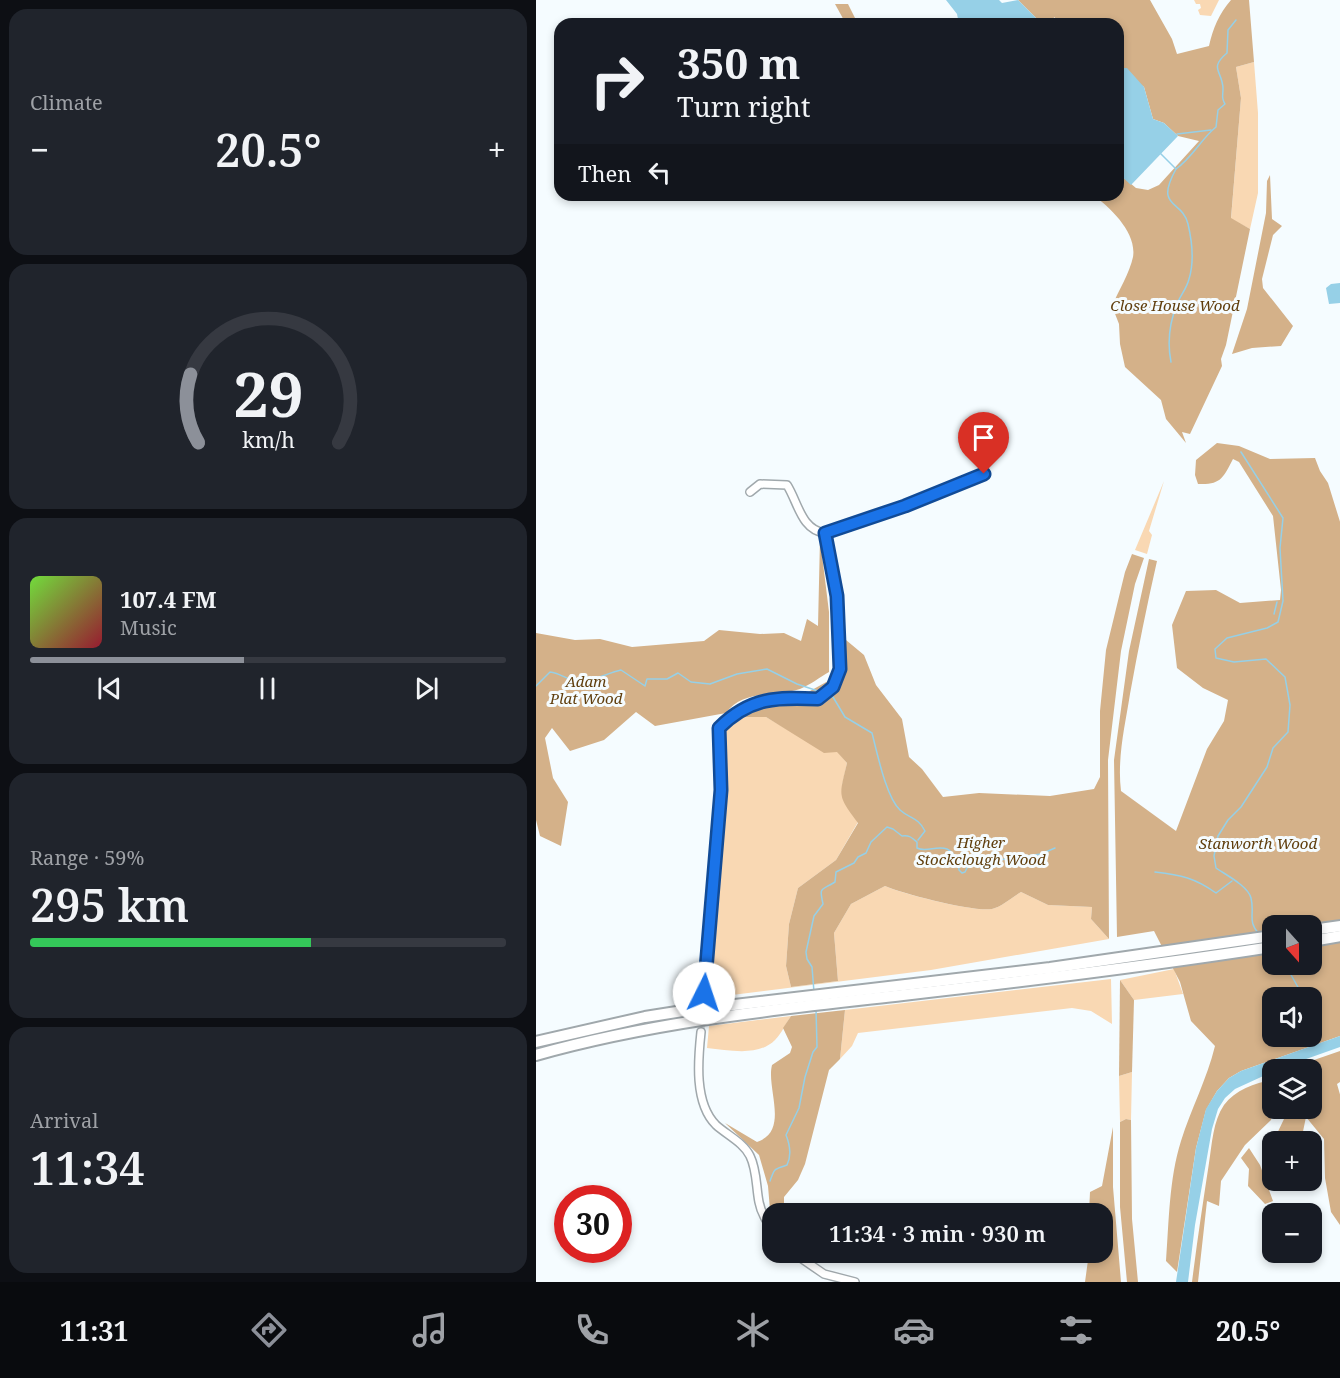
<!DOCTYPE html>
<meta charset="utf-8">
<style>
:root{--surface:#171b24;--page:#20242c;--text:#f1f3f6;--muted:#9ea1a6;--line:#363941;--accent:#8c9099}
body{margin:0;font-family:"Noto Serif",serif;background:var(--page);color:var(--text);height:100vh;display:flex;flex-direction:column;font-size:22px;white-space:nowrap}
*{box-sizing:border-box;margin:0}
p{font-size:20px;color:var(--muted)}
.icon{flex:none;width:33px;height:33px;fill:none;stroke:currentColor;stroke-width:2;stroke-linecap:round;stroke-linejoin:round}
.map{position:relative;flex:1;overflow:hidden}
.drawer{display:flex;flex-direction:column;gap:9px;padding:9px;background:#0d0f14;width:536px}
.drawer>*{flex:none}
.top-card{position:absolute;left:18px;top:18px;width:570px;height:183px;border-radius:18px;box-shadow:0 3px 9px #0003;background:#171b24;color:var(--text);overflow:hidden}
.needle{width:39px;rotate:159deg}
.tools{position:absolute;left:726px;top:915px;display:grid;gap:12px}
.tools a{display:grid;place-items:center;width:60px;height:60px;border-radius:12px;background:var(--surface);box-shadow:0 3px 9px #0003;font-size:30px}
.speed{position:absolute;left:18px;top:1185px;display:flex;gap:12px;font-size:30px;font-weight:700;text-align:center}
.speed>*{display:grid;place-content:center;width:78px;height:78px;border-radius:50%;background:var(--surface);box-shadow:0 3px 9px #0003;line-height:1}
.speed .limit{border:9px solid #d22;background:#fff;color:#111}
.pin{position:absolute;display:grid;place-items:center;width:51px;height:51px;color:#fff;margin:-62px -26px;border-radius:50% 50% 50% 0;rotate:-45deg;box-shadow:0 0 6px #0007}
.pin .icon{rotate:45deg}
.me{position:absolute;width:66px;margin:-33px;rotate:4deg;stroke-linejoin:round;filter:drop-shadow(0 0 4px #0008)}
.turn{display:flex;align-items:center;gap:21px;height:126px;padding:0 24px;font-size:27px}
.turn .icon{width:78px;height:78px;stroke-width:2.5}
.turn b{display:block;font-size:42px;line-height:51px}
.then{display:flex;align-items:center;height:57px;padding:0 24px;background:#0003;gap:12px;font-size:22px}
.big{font-size:45px;font-weight:600;line-height:1.1}
.drawer .widget{flex:1;display:flex;flex-direction:column;justify-content:center;gap:9px;min-width:0;padding:0 21px;border-radius:18px;background:var(--page)}
.drawer .dial{align-items:center;gap:0}
.dial svg{height:156px;overflow:visible;fill:none;stroke:var(--line);stroke-width:7;stroke-linecap:round;text-anchor:middle}
.dial text{fill:var(--text);stroke:none}
.song{display:flex;align-items:center;gap:18px}
.cover{width:72px;height:72px;border-radius:9px;background:linear-gradient(135deg,hsl(100 70% 55%),hsl(350 70% 35%))}
.played{height:6px;border-radius:3px;background:linear-gradient(90deg,var(--accent) 45%,var(--line) 45%)}
.keys{display:flex;justify-content:space-around;direction:ltr}
.heat{display:flex;justify-content:space-between;align-items:center;font-size:33px;direction:ltr}
.charge{height:9px;border-radius:4px;background:linear-gradient(90deg,#34c759 59%,var(--line) 0)}
.trip{position:absolute;left:226px;top:1203px;width:351px;height:60px;border-radius:18px;background:var(--surface);box-shadow:0 3px 9px #0003;font-weight:600;line-height:60px;text-align:center}
.dock{display:flex;height:96px;justify-content:space-around;align-items:center;background:#090b0e;color:var(--muted)}
.dock .icon{width:42px;height:42px}
.dock .current{color:var(--accent)}
.dock b{font-size:27px;color:var(--text)}
main{display:flex;flex:1;min-height:0}
.map>svg:first-child{display:block}
</style>
<main>
<section class="drawer">
<div class="widget"><p>Climate</p>
<div class="heat"><a>−</a><b class="big">20.5°</b><a>+</a></div>
</div>
<div class="widget dial"><svg viewBox="0 0 100 80">
<path d="M14 69A42 42 0 1 1 86 69"/>
<path d="M14 69A42 42 0 0 1 10 34" stroke="#8c9099"/>
<text x="50" y="56" font-size="32" font-weight="700">29</text>
<text x="50" y="72" font-size="11">km/h</text>
</svg></div>
<div class="widget">
<div class="song"><i class="cover"></i><div><b>107.4 FM</b><p>Music</p></div></div>
<div class="played"></div>
<div class="keys"><svg class="icon" aria-label="previous" viewBox="0 0 24 24"><path d="M18 5L8 12l10 7zM5 5v14"/></svg><svg class="icon" aria-label="pause" viewBox="0 0 24 24"><path d="M8 5v14M16 5v14"/></svg><svg class="icon" aria-label="next" viewBox="0 0 24 24"><path d="M6 5l10 7-10 7zM19 5v14"/></svg></div>
</div>
<div class="widget"><p>Range · 59%</p><b class="big">295 km</b><div class="charge"></div></div>
<div class="widget"><p>Arrival</p><b class="big">11:34</b></div>
</section>
<div class="map">
<svg width="805" height="1282" viewBox="0 0 805 1282">
<rect width="100%" height="100%" fill="#f5fcff"/>
<g fill="#f9d8b3">
<polygon points="658,0 683,0 675,16 664,15 662,10 665,8 664,4 660,4"/>
<polygon points="718,62 722,113 722,193 714,229 695,219 705,98 700,67"/>
<polygon points="628,481 613,531 616,535 611,554 599,550"/>
<path d="M198,717H230L259,734L301,751L311,763L306,786L322,822L300,860L262,888L253,924L250,966L255,987L302,981L298,933L315,904L349,886C367,894 437,912 456,909C465,907 477,897 485,892L512,905L556,907L555,919L573,939L395,970L196,995L172,1000L186,730Z"/>
<polygon points="638,969 647,994 598,1000 584,980"/>
<polygon points="575,979 576,1024 555,1011 536,1008 322,1033 316,1046 304,1059 309,1010"/>
<path d="M255,1016C250,1023 246,1033 239,1040C222,1057 193,1050 171,1048L173,1026Z"/>
<polygon points="596,1072 595,1120 590,1119 584,1122 583,1076"/>
</g>
<g fill="#d4b189" fill-rule="evenodd">
<path d="M482,0H614L636,39L641,54L673,46C677,28 683,14 695,0H713L718,62L700,67L705,98L695,218L714,229L690,345L685,359L686,366L654,434L646,432L650,443L630,419L625,400L589,367L584,344L583,324L576,306C582,292 594,272 597,257C601,233 575,208 557,195H582V173L600,188L612,190L623,185L663,141L642,136L628,123L617,119L608,87L582,69V24H526L518,17L517,24H506Z"/>
<polygon points="299,4 312,4 322,24 310,24"/>
<polygon points="734,175 736,219 746,226 737,235 726,279 727,288 757,326 745,346 716,348 696,354 711,309 730,213 731,181"/>
<path d="M681,443L703,446L734,459L779,458L784,471L792,483L805,525L804,1036L705,1071L693,1078L681,1091L670,1110L660,1148L641,1272L630,1261C633,1222 633,1179 645,1141C655,1109 671,1079 679,1046L655,1021L644,982L618,931L581,937L578,760L593,651L613,559L621,561C611,605 602,649 594,694C589,726 581,758 585,791L640,831L671,749L688,721L692,700L667,688L641,668L636,625L650,591L680,590L704,603L744,600L745,590L737,516L703,462L697,459C687,478 685,485 662,484L659,475L660,460ZM736,926H776V964H736ZM736,998H776V1036H736Z"/>
<path d="M284,539L293,612V672C284,677 274,685 264,689C239,697 207,689 190,713L119,726L100,712L68,740L34,751L16,728L9,738L17,778L32,802L25,846L4,836L0,820V633L39,640L64,639L96,647L168,641L183,630L224,634L248,633L265,641L271,619L282,626Z"/>
<path d="M294,544L310,640L328,655L340,685L366,719L373,757L386,769L407,797L443,793L514,796L558,789L564,777V711L570,650L589,572L596,554L608,558L599,584L585,651L572,760L573,939L555,919L556,907L512,905L485,892C477,897 465,907 456,909C437,912 368,894 349,886L315,904L298,933L302,981L255,987L250,966L253,924L262,888L300,860L322,823C301,795 303,797 311,763L301,752L288,753L230,717H198L231,701L265,696L301,676L305,663Z"/>
<polygon points="584,980 598,1000 596,1072 583,1076"/>
<path d="M309,1010L304,1059L293,1070L269,1164L262,1180L248,1197V1213L237,1214V1218L234,1210L232,1186L223,1155L189,1123L221,1142C254,1131 230,1088 236,1065L254,1053L256,1047L247,1028L255,1016Z"/>
<polygon points="804,1051 804,1082 801,1084 805,1098 804,1225 795,1212 789,1178 788,1139 770,1117 765,1141 737,1142 748,1119 749,1109 776,1108 776,1070 752,1069"/>
<path d="M736,1080L737,1109L735,1120L709,1145L685,1181L683,1206L671,1201L662,1282H656C661,1242 667,1202 673,1163C676,1144 677,1121 688,1105C699,1090 719,1083 736,1080Z"/>
<polygon points="590,1119 595,1120 596,1219 602,1282 591,1282 584,1207 584,1122"/>
<polygon points="577,1127 577,1187 585,1282 549,1282 553,1253 567,1252 567,1214 553,1213 554,1192 566,1186"/>
<polygon points="713,1148 724,1165 737,1201 729,1204 712,1186 713,1169 705,1158"/>
</g>
<g fill="#96d0e7">
<polygon points="410,0 463,0 466,3 482,0 506,24 423,24 421,14"/>
<polygon points="582,68 591,68 608,87 617,119 628,123 642,136 595,185 582,173"/>
<polygon points="804,283 804,303 793,304 790,288 795,284"/>
<polygon points="804,1036 804,1047 742,1069 736,1070 736,1072 699,1089 689,1098 682,1109 676,1129 659,1225 652,1282 640,1282 660,1148 670,1109 681,1091 693,1078 705,1071"/>
</g>
<g fill="none" stroke-linecap="round" stroke-linejoin="round">
<g stroke="#96d0e7" stroke-width="1.5">
<polyline points="641,134 675,130"/>
<path d="M623,152L640,169C618,209 646,199 652,224C656,241 658,263 653,279C651,288 644,296 641,304C633,324 631,342 635,362"/>
<path d="M640,169C657,157 665,139 680,127L682,110L689,104C685,98 687,96 687,89C687,71 672,69 691,53L692,30L700,20"/>
<path d="M705,452L747,518L744,548L747,601L742,622L731,628L691,638L679,649L680,658L698,662L730,659L749,677L754,705L752,732L737,748L731,767L705,807L692,820L682,836L678,856L680,868C690,875 712,886 715,898C719,914 711,921 723,934"/>
<polyline points="738,614 741,602"/>
<path d="M0,686L14,672C24,673 32,680 42,682C50,684 74,672 85,670L109,686L111,679H131L142,673L155,682L174,684L201,674L231,669L261,684L285,692"/>
<path d="M292,695L297,697L309,717L336,733C341,752 350,797 364,810C374,819 382,817 389,831L382,840"/>
<path d="M619,872C645,875 659,878 680,893L696,881"/>
<polyline points="749,964 768,998"/>
<path d="M278,992L276,967L271,959L270,952L278,916L287,904C283,886 285,891 299,882L300,872L318,863L322,857L330,853L335,842L351,827L357,829L366,836C373,835 375,837 381,842V848C390,853 401,845 411,849C415,851 419,856 422,859L423,870L426,873L429,872L433,864L441,860H463L505,854L519,848"/>
<polyline points="776,1008 784,1017"/>
<path d="M234,1181C239,1167 238,1170 251,1165C256,1155 254,1145 250,1135L263,1108L269,1077L277,1052L281,1047L280,1009"/>
</g>
<polyline stroke="#d4dadd" stroke-width="7" stroke-dasharray="7 3.5" stroke-linecap="butt" points="165,1032 168,993"/>
<defs>
<g id="minor">
<path d="M214,492L224,484L251,485C262,502 265,530 289,533L370,506L448,474"/>
<polyline points="149,975 169,977"/>
<path d="M168,993L185,790L183,727C214,697 241,697 282,699L297,687L304,669L301,596L289,533"/>
<path d="M165,1032C162,1060 158,1103 180,1125C191,1135 208,1143 214,1156C221,1170 220,1187 223,1202C225,1213 231,1222 237,1231"/>
<polyline points="256,1252 288,1274 319,1282"/>
</g>
<g id="highway">
<polyline points="776,930 805,926"/>
<polyline points="776,941 805,936"/>
<polyline points="0,1042 109,1017 147,1011 514,968 736,936"/>
<path d="M0,1055C120,1021 244,1009 367,995C491,981 614,966 736,947"/>
</g>
</defs>
<use href="#minor" stroke="#a0a8ac" stroke-width="10"/>
<use href="#highway" stroke="#a0a8ac" stroke-width="14"/>
<use href="#minor" stroke="#fff" stroke-width="7"/>
<use href="#highway" stroke="#fff" stroke-width="10"/>
</g>
<g fill="none" stroke-linecap="round" stroke-linejoin="round">
<defs>
<path id="route" d="M168,993L185,790L183,728C214,697 241,697 282,699L297,687L304,669L301,596L289,533L369,506L448,474"/>
</defs>
<use href="#route" stroke="#114b97" stroke-width="15"/>
<use href="#route" stroke="#1a73e8" stroke-width="10"/>
</g>
<g text-anchor="middle" dominant-baseline="central" stroke-width="6" stroke-linejoin="round" paint-order="stroke">
<g font-size="15" font-style="italic" fill="#603e0d" stroke="#f5fcff">
<text x="639" y="305">Close House Wood</text>
<text x="50" y="681">Adam<tspan x="50" dy="17">Plat Wood</tspan></text>
<text x="445" y="842">Higher<tspan x="445" dy="17">Stockclough Wood</tspan></text>
<text x="722" y="843">Stanworth Wood</text>
</g>
</g>
</svg>
<div class="tools">
<a><svg class="needle" viewBox="-14 -14 28 28"><path d="M0-13l5 13h-10z" fill="#e53935"/><path d="M0 13l5-13h-10z" fill="#9ea1a6"/></svg></a>
<a><svg class="icon" aria-label="sound" viewBox="0 0 24 24"><path d="M4 9h4l5-4v14l-5-4H4zM17 9q2 3 0 6"/></svg></a>
<a><svg class="icon" aria-label="layers" viewBox="0 0 24 24"><path d="M12 4l9 5-9 5-9-5zM3 14l9 5 9-5"/></svg></a>
<a>+</a>
<a>−</a>
</div>
<div class="speed"><div class="limit">30</div></div>
<div class="pin" style="left:448px;top:474px;background:#d93025"><svg class="icon" aria-label="arrive" viewBox="0 0 24 24"><path d="M6 21V4h12l-3 4 3 4H6"/></svg></div>
<svg class="me" style="left:168px;top:993px" viewBox="-20 -20 40 40"><circle r="19" fill="#fff"/><path d="M0-13L10 11 0 6-10 11z" fill="#1a73e8"/></svg>
<div class="trip">11:34 · 3 min · 930 m</div>
<div class="top-card">
<div class="turn"><svg class="icon" aria-label="right" viewBox="0 0 24 24"><path d="M7 20v-9h11M14 6l5 5-5 5"/></svg><div><b>350 m</b>Turn right</div></div>
<div class="then">Then<svg class="icon" aria-label="left" viewBox="0 0 24 24"><path d="M17 20v-9H6M10 6l-5 5 5 5"/></svg></div>
</div>
</div>
</main>
<nav class="dock">
<b>11:31</b>
<svg class="icon current" aria-label="directions" viewBox="0 0 24 24"><path d="M12 3l9 9-9 9-9-9zM9 14v-3h6M13 9l2 2-2 2"/></svg>
<svg class="icon" aria-label="music" viewBox="0 0 24 24"><path d="M9 18V5l10-2v13"/><circle cx="6" cy="18" r="3"/><circle cx="16" cy="16" r="3"/></svg>
<svg class="icon" aria-label="phone" viewBox="0 0 24 24"><path d="M5 4h4l2 5-3 2q2 4 5 5l2-3 5 2v4C11 20 4 13 5 4z"/></svg>
<svg class="icon" aria-label="climate" viewBox="0 0 24 24"><path d="M12 3v18M4 7l16 10M4 17L20 7"/></svg>
<svg class="icon" aria-label="car" viewBox="0 0 24 24"><path d="M5 17H2v-5l4-1 3-4h7l3 4 3 1v5h-3M9 17h6M6 11h13"/><circle cx="7" cy="17" r="2"/><circle cx="17" cy="17" r="2"/></svg>
<svg class="icon" aria-label="filters" viewBox="0 0 24 24"><path d="M4 7h16M4 17h16"/><circle cx="9" cy="7" r="2"/><circle cx="15" cy="17" r="2"/></svg>
<b>20.5°</b>
</nav>
